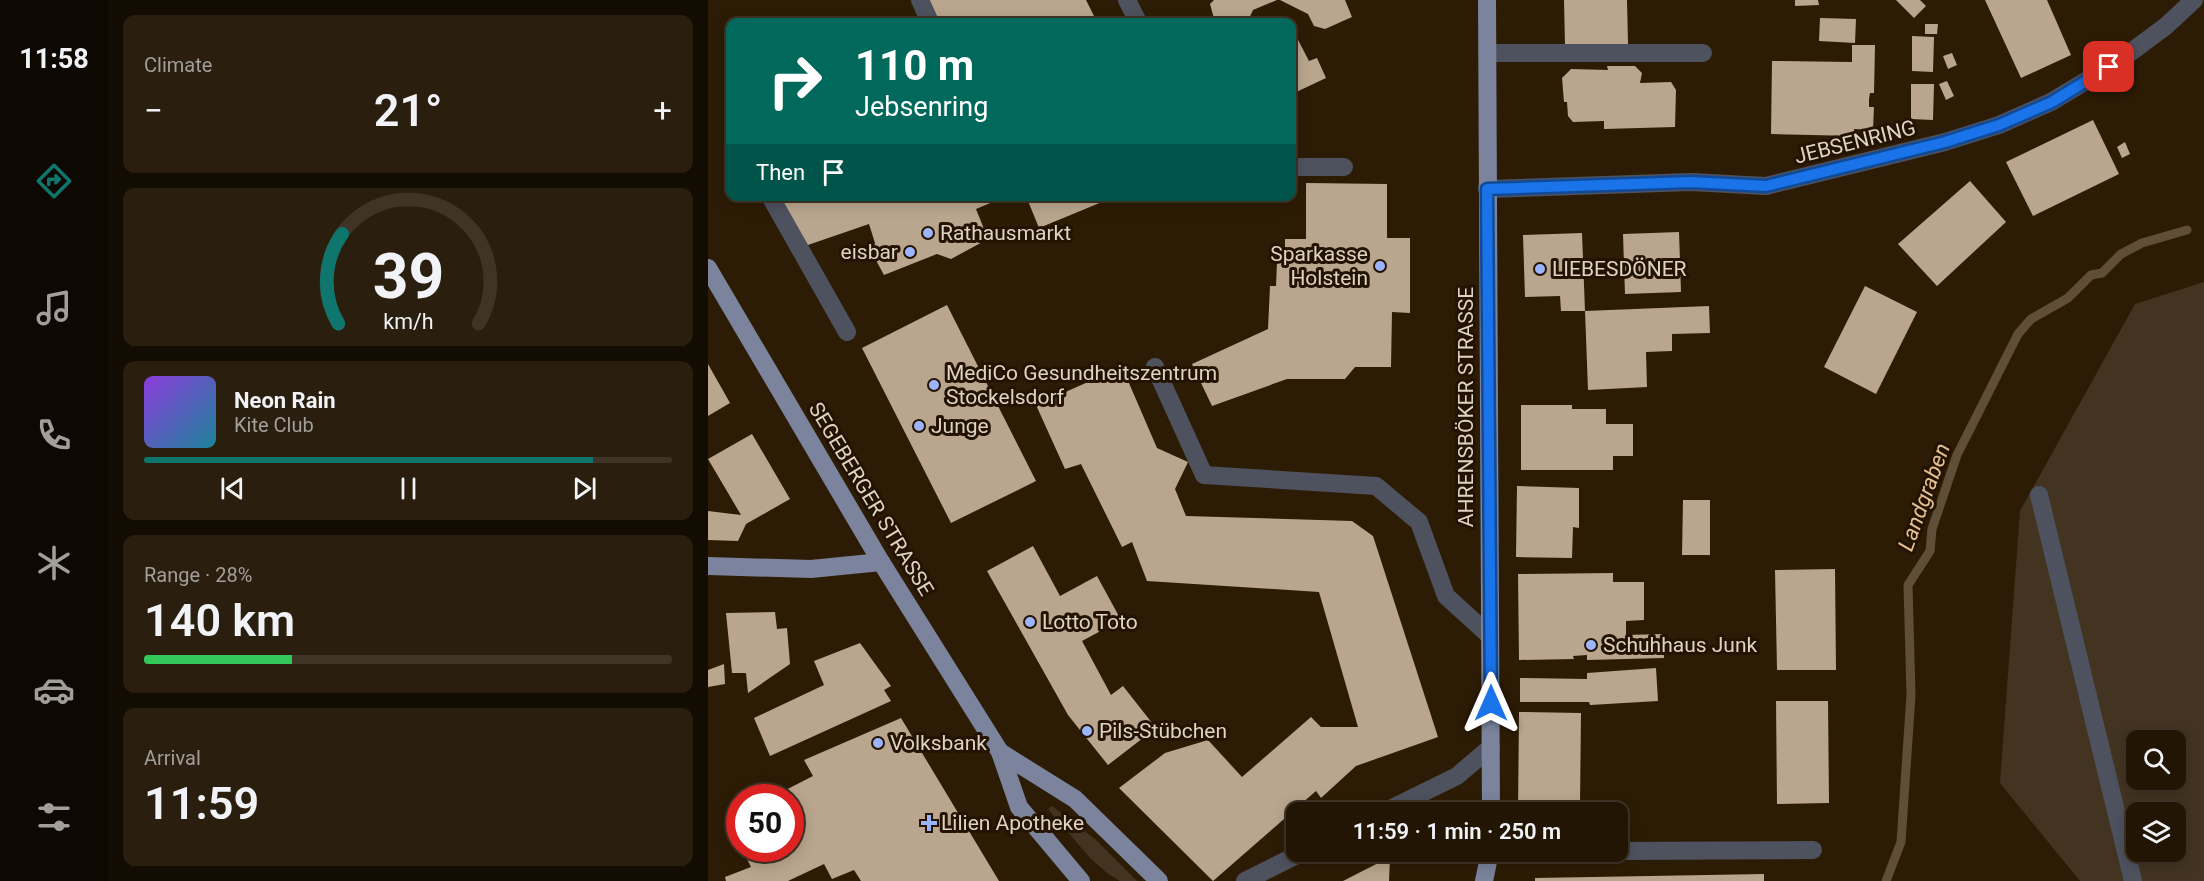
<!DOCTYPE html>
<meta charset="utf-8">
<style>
:root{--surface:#221504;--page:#2a1e0e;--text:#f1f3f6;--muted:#a29f9a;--line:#3f3426;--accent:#0f766e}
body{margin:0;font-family:Roboto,sans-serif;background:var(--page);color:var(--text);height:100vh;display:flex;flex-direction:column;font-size:22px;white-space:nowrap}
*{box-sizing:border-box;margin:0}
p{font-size:20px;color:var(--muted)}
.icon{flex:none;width:33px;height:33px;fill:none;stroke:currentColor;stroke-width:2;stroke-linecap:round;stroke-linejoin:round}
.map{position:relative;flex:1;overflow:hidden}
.sheet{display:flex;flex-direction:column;gap:15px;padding:15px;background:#130c02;width:600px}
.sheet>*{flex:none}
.banner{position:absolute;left:18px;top:18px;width:570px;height:183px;border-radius:12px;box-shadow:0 3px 15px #0003,0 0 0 2px var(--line);background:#00695c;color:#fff;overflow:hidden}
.tools{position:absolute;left:1418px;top:730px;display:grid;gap:12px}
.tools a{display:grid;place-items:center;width:60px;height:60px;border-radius:12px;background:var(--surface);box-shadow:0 3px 15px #0003,0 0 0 2px var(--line);font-size:30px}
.speed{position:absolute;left:18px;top:784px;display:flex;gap:12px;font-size:30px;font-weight:700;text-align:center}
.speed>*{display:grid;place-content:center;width:78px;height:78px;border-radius:50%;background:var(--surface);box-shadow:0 3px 15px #0003,0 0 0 2px var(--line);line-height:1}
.speed .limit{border:9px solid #d22;background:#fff;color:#111}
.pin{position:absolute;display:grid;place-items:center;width:51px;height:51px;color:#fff;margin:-26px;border-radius:12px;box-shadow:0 3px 9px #0006}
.me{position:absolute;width:66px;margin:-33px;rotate:0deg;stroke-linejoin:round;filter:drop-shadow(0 0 4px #0008)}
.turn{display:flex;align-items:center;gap:21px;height:126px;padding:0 30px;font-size:27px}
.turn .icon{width:78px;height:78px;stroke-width:2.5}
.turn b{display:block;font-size:42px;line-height:51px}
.then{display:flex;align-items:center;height:57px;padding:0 30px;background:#0003;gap:12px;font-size:22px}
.big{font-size:45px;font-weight:600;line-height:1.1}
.sheet .card{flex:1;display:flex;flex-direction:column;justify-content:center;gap:9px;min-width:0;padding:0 21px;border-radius:12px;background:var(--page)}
.sheet .dial{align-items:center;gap:0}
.dial svg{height:156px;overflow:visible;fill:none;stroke:var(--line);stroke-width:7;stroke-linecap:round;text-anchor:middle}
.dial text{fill:var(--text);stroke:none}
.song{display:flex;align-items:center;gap:18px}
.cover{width:72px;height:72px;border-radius:9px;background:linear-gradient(135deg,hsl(270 70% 55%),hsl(190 70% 35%))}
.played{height:6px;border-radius:3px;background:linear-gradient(90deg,var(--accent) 85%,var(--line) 85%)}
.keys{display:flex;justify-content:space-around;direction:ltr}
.heat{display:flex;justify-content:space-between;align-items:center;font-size:33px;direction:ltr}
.charge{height:9px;border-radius:4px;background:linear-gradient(90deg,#34c759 28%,var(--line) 0)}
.trip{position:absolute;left:578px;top:802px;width:342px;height:60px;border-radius:12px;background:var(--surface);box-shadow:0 3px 15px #0003,0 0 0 2px var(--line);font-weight:600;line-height:60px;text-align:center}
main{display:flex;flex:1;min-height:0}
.dock{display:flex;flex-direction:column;width:108px;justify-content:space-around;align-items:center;background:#0e0802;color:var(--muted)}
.dock .icon{width:42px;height:42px}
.dock .selected{color:var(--accent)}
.dock b{font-size:27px;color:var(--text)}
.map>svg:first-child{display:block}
</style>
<main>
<nav class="dock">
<b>11:58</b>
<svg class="icon selected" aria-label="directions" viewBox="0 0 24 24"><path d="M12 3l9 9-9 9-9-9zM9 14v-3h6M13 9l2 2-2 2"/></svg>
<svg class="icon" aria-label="music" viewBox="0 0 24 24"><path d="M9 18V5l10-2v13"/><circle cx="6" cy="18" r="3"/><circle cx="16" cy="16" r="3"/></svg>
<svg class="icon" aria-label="phone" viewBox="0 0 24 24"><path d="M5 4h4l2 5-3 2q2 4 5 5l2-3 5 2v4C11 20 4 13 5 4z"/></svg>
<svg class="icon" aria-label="climate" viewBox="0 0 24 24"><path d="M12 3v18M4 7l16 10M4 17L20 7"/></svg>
<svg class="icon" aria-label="car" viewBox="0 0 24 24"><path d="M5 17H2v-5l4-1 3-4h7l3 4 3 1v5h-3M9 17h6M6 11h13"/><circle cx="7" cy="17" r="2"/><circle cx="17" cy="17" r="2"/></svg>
<svg class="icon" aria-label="filters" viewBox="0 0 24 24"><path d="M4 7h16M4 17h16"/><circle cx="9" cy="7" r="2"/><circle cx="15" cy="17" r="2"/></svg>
</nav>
<section class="sheet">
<div class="card"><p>Climate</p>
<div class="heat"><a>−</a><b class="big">21°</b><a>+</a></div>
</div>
<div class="card dial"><svg viewBox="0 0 100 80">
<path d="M14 69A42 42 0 1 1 86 69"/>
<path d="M14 69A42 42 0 0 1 16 23" stroke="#0f766e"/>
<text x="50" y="56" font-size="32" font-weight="700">39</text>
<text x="50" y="72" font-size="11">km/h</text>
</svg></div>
<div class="card">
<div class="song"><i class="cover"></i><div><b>Neon Rain</b><p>Kite Club</p></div></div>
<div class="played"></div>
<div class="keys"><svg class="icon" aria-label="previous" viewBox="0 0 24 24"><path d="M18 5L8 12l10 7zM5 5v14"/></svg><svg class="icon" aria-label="pause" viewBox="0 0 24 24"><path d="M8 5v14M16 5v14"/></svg><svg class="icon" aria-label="next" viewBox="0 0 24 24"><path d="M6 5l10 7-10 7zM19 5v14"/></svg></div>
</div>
<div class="card"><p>Range · 28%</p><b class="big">140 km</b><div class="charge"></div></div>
<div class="card"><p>Arrival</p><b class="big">11:59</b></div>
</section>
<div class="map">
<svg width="1496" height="881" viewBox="0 0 1496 881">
<rect width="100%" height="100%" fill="#2d1c05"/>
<g fill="#433421" fill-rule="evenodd">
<path d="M1496,282V881H1372L1292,783L1312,511L1427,304ZM1428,741H1467V780H1428ZM1428,813H1467V852H1428Z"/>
<polygon points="344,806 387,839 429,881 412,881 399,873 383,859 340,809"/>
</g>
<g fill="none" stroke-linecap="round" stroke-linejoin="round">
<polyline stroke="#604e38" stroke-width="9" points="1178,881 1193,842 1203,695 1200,585 1222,551 1224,529 1249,455 1310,334 1323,319 1360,298 1383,275 1394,273 1413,254 1434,243 1479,230"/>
</g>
<g fill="#baa68e">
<polygon points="220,0 378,0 389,22 230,22"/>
<polygon points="506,0 569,0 545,10 540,21 536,22 507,22 502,4"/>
<polygon points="572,0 637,0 644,17 617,29 606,26 600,14"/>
<polygon points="856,0 919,0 920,44 857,45"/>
<polygon points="1087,0 1110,0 1111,5 1087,6"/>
<polygon points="1188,0 1212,0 1218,6 1206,18"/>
<polygon points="1277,0 1339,0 1363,55 1313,78"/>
<polygon points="1112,18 1148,19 1147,43 1111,41"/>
<polygon points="1217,24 1230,24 1229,34 1217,34"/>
<polygon points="588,36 601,61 609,58 618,78 584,94 584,38"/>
<polygon points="1204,36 1226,37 1225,72 1204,71"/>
<polygon points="1144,45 1167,45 1166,93 1162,93 1161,99 1161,107 1166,107 1165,130 1146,129 1146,136 1063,134 1064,61 1144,62"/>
<polygon points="1244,53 1249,65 1240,69 1235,56"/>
<polygon points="899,66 927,66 934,73 932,83 963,82 968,90 967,127 896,129 896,121 865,122 860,116 859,102 856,102 854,78 863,69 900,70"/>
<polygon points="1239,81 1246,96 1238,100 1231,84"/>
<polygon points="1203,84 1226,84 1225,120 1203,119"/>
<polygon points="1385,120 1411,174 1325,216 1298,162"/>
<polygon points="1417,142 1422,154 1414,158 1409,147"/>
<polygon points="1262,181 1298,222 1229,286 1190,244"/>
<polygon points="598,183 679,184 679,238 702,238 702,313 684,312 683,367 647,367 637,379 579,379 504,406 484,364 560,329 562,286 568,286 569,262 577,262 577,239 598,239"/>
<polygon points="71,196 299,196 268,209 280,239 243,259 229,254 176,275 164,253 167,243 161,224 97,246"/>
<polygon points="318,196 396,196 394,202 331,228"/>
<polygon points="971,232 973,292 917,294 915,234"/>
<polygon points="874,233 877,311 853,311 852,296 817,297 815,235"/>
<polygon points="1157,286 1209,312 1168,394 1116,367"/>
<polygon points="239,305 328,481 243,523 154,348"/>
<polygon points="1001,306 1002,333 964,334 964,351 938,352 939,387 880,390 877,311"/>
<polygon points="0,364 22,403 0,416"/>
<polygon points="414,367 449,448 480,462 467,489 478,516 644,521 665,536 730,737 648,766 613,798 608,791 505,881 411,788 457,753 500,740 534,777 603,717 613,727 650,727 611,592 439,581 424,542 414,547 373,464 357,469 328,405"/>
<polygon points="813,405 864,405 864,409 898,409 898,424 925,424 925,456 905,456 905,470 813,470"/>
<polygon points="44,434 82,499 38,524 30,541 0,540 0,511 33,515 0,459"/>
<polygon points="809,486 871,488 871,528 865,527 864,558 808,557"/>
<polygon points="975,500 1002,500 1002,555 974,555"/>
<polygon points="325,546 352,596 389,576 413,620 374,641 403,695 415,686 448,728 400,765 360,715 279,571"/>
<polygon points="1127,569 1128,670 1069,670 1067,570"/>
<polygon points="905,573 905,582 936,582 936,620 918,621 918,635 955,634 956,658 879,660 879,655 865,656 866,659 811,660 810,574"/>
<polygon points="67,612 69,629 79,628 82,664 40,693 38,673 24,673 18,613"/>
<polygon points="152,643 183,686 176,690 183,701 62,756 46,718 116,685 106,661"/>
<polygon points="16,664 17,684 0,687 0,670"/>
<polygon points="948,668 950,701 882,705 881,702 812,702 812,678 879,679 879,673"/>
<polygon points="1068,701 1120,701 1121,803 1069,804"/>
<polygon points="811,712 873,713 872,803 891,803 891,813 810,813"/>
<polygon points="193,718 291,881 153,881 146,870 124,879 116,864 80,881 18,881 17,877 43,867 34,849 82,849 82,798 62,798 105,776 96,760"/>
<polygon points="32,814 32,843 21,820"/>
<polygon points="682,857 681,881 635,881"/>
<polygon points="1056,874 1056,881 827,881 827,878"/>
</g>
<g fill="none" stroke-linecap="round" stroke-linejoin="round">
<g stroke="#4e525e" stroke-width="18">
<polyline points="212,0 222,22"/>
<polyline points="419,0 430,22"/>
<polyline points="780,53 995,53"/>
<polyline points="584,167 636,167"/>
<polyline points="779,189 983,182 1058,186 1237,142 1291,125 1343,102 1411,61 1458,26 1486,0"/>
<polyline points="62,196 139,332"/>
<polyline points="447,367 496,475 668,486 711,522 738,596 782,636"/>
<polyline points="1331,495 1425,881"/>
<polyline points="674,813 749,776 783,747"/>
<polyline points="909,851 1105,850"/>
<polyline points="784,852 806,852"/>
<polyline points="537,881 595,852"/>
</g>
<g stroke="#7b849c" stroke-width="18">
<polyline points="779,0 783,813"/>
<polyline points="0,268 173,562 292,752 311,807 373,881"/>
<polyline points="0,566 103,569 173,562"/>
<polyline points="292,752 367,799 451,881"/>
<polyline points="776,881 782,852"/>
</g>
</g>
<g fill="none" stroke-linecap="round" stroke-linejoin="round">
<defs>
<polyline id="route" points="783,703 779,189 983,182 1058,186 1237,142 1291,125 1344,102 1401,67"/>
</defs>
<use href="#route" stroke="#114b97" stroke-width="15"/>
<use href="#route" stroke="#1a73e8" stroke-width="10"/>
</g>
<g fill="#9cb4fd" stroke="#231300" stroke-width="2">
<circle cx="220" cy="233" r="6"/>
<circle cx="202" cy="252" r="6"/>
<circle cx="672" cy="266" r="6"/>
<circle cx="832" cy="269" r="6"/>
<circle cx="226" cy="385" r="6"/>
<circle cx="211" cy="426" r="6"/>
<circle cx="322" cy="622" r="6"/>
<circle cx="883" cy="645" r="6"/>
<circle cx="379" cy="731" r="6"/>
<circle cx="170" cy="743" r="6"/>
<path d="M218 814h6v6h6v6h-6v6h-6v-6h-6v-6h6z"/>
</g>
<g text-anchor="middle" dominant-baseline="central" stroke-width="6" stroke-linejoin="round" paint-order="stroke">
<g font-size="21" fill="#ded3c5" stroke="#231300">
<text transform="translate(1147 142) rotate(-14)">JEBSENRING</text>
<text transform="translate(758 407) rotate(-90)">AHRENSBÖKER STRASSE</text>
<text transform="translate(163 499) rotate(59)">SEGEBERGER STRASSE</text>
</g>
<g font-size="21" fill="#ded3c5" stroke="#231300" text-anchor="start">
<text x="232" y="233">Rathausmarkt</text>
<text x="190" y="252" text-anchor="end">eisbar</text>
<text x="660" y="254" text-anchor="end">Sparkasse<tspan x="660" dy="24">Holstein</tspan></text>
<text x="844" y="269">LIEBESDÖNER</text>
<text x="238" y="373">MediCo Gesundheitszentrum<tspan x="238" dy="24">Stockelsdorf</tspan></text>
<text x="223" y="426">Junge</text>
<text x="334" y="622">Lotto Toto</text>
<text x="895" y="645">Schuhhaus Junk</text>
<text x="391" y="731">Pils-Stübchen</text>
<text x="182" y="743">Volksbank</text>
<text x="233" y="823">Lilien Apotheke</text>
</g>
<g font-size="22" font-style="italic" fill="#e3bf93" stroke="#231300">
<text transform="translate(1216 497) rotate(-70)">Landgraben</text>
</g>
</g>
</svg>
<div class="tools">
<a><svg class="icon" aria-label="search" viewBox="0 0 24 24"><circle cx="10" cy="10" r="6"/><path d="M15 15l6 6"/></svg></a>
<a><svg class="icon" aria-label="layers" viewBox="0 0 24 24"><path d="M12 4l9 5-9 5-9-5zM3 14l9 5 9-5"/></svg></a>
</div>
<div class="speed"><div class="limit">50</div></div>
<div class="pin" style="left:1401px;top:67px;background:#d93025"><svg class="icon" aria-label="arrive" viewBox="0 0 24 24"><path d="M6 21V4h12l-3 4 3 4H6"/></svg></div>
<svg class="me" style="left:783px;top:703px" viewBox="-20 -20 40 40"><path d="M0-17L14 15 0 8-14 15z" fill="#1a73e8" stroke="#fff" stroke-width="4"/></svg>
<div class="trip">11:59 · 1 min · 250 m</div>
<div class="banner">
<div class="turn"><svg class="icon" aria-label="right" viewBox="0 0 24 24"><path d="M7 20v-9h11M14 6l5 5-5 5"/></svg><div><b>110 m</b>Jebsenring</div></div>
<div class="then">Then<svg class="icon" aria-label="arrive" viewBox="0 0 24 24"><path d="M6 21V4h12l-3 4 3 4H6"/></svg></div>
</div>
</div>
</main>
